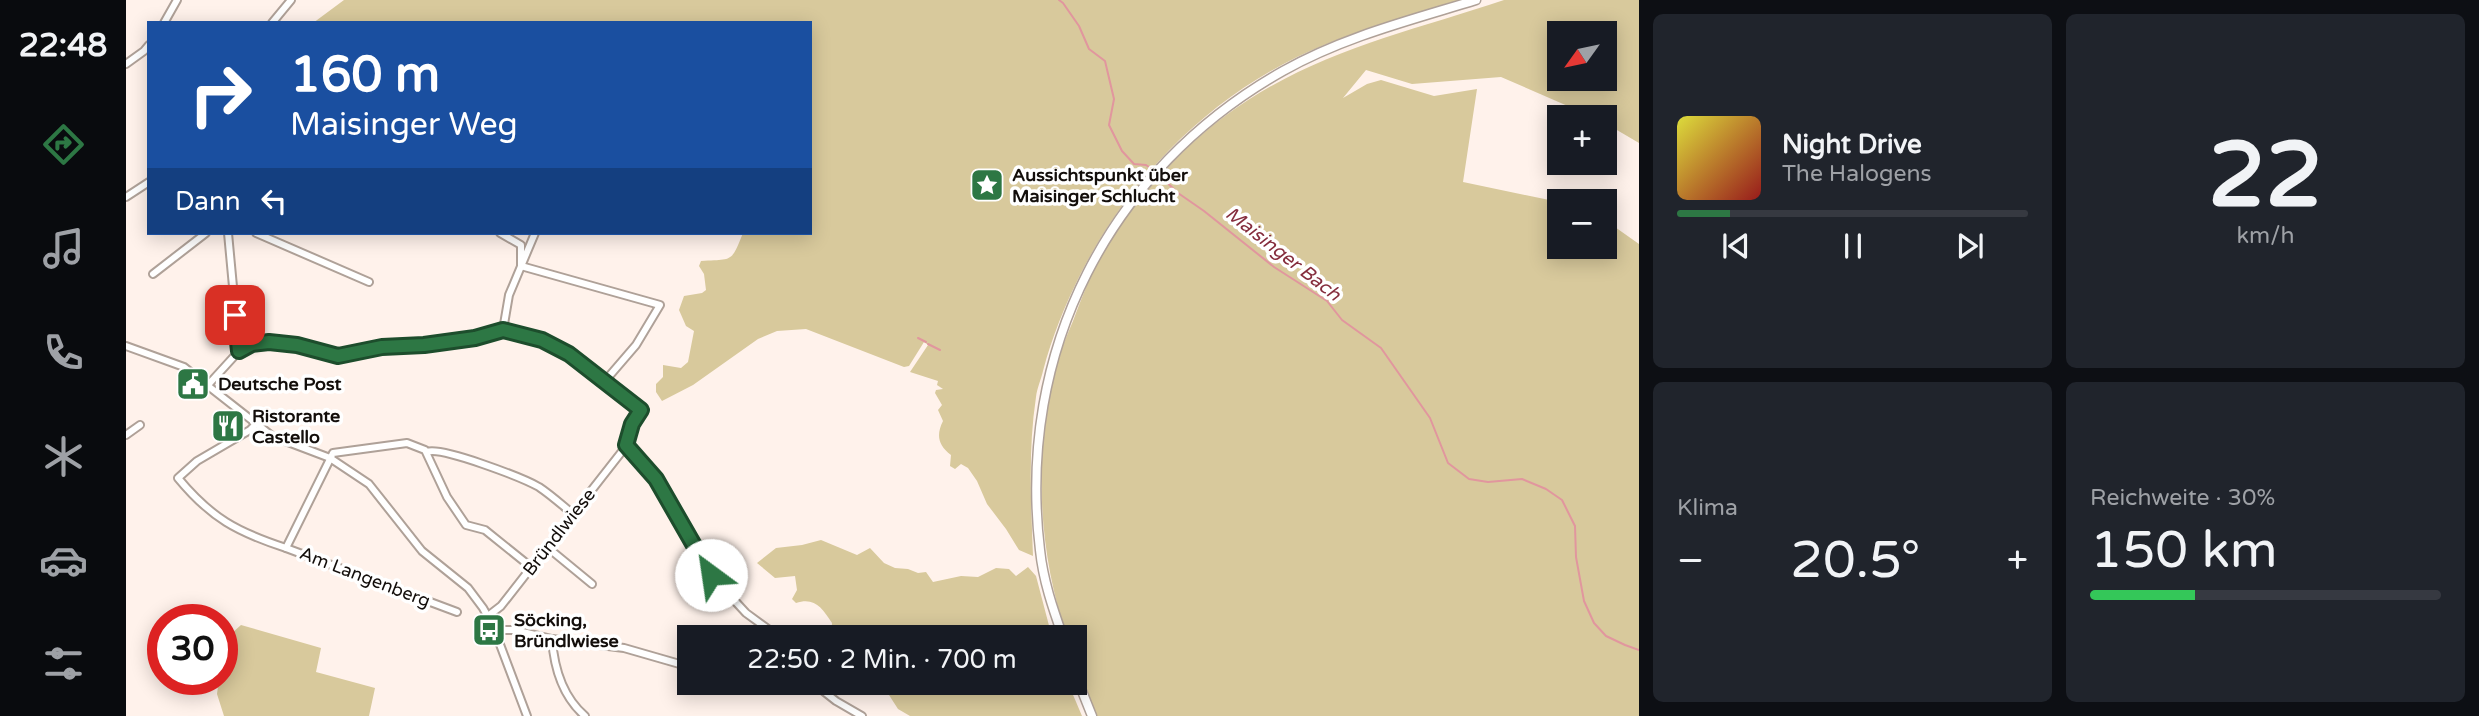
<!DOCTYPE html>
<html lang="de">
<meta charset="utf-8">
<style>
:root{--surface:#171b24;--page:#20242c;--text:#f1f3f6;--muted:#9ea1a6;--line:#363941;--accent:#2d7744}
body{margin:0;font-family:"Varela Round",sans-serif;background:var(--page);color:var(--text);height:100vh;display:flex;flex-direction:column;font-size:26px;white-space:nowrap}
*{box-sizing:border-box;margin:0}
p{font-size:23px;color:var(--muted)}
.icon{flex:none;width:38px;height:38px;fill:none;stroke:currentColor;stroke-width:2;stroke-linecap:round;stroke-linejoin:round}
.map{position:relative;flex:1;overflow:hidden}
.sheet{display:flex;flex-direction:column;gap:14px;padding:14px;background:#0d0f14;width:840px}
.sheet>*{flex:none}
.banner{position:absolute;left:21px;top:21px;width:665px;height:214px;border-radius:0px;box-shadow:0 4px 18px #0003;background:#1a4fa0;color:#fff;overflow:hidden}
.needle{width:46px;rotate:237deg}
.tools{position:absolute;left:1421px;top:21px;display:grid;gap:14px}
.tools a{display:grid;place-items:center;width:70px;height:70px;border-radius:0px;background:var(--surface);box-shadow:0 4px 18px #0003;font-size:35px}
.speed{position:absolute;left:21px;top:604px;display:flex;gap:14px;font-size:35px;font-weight:700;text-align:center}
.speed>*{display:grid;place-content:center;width:91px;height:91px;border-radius:50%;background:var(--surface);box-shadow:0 4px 18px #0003;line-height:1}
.speed .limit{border:10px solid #d22;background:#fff;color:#111}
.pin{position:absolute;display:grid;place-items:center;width:60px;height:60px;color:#fff;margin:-30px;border-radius:14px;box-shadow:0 4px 10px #0006}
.me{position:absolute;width:77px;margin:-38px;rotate:329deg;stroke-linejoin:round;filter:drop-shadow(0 0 5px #0008)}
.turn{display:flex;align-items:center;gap:24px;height:147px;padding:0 28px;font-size:32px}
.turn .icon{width:91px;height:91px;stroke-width:2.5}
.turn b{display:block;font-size:49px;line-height:60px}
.then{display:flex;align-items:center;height:66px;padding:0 28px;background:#0003;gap:14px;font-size:26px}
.big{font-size:52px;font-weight:600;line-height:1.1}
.sheet .tile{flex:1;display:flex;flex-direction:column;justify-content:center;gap:10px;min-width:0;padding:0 24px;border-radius:10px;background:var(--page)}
.sheet .dial{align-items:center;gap:0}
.dial b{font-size:91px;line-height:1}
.song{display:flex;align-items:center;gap:21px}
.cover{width:84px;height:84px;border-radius:10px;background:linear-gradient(135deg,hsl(60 70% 55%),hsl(0 70% 35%))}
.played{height:7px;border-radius:4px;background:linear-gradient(90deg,var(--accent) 15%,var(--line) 15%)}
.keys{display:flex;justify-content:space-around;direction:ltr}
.heat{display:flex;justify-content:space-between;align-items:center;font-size:38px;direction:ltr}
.charge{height:10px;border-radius:5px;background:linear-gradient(90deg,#34c759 30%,var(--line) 0)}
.sheet .tiles{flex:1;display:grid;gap:14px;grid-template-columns:repeat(2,1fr)}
.trip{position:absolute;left:551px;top:625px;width:410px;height:70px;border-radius:0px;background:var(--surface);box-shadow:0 4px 18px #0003;font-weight:600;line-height:70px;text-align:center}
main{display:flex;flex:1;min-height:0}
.tab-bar{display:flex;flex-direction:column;width:126px;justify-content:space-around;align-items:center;background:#090b0e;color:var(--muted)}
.tab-bar .icon{width:49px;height:49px}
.tab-bar .current{color:var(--accent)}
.tab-bar b{font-size:32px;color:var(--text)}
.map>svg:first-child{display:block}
</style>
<main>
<nav class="tab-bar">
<b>22:48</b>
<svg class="icon current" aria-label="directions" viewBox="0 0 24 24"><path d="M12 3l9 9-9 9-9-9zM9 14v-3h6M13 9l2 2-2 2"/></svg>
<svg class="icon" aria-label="music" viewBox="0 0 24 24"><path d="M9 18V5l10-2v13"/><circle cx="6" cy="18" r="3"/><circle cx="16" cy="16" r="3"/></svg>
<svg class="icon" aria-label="phone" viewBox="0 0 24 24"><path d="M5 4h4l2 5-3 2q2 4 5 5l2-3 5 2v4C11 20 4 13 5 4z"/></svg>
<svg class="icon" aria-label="climate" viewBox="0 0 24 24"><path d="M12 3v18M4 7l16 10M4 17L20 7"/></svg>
<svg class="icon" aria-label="car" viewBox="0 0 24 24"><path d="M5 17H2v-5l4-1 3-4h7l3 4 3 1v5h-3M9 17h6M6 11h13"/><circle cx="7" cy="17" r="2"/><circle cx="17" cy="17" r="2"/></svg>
<svg class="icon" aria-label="filters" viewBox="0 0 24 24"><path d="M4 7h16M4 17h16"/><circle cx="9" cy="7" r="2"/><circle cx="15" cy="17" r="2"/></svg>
</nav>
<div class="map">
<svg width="1513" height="716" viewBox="0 0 1513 716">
<rect width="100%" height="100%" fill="#fff2eb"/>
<g fill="#d8c99c" fill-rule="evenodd">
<path d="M218,0H1339C1292,14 1243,26 1198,45C1092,88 1007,172 955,273C939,305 926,337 917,371C915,380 911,388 910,397C902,450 905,502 907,556L893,550L880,529L861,504L851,481L842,468L835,464L829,469L824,466L825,455C812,445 810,435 817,421L812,410L816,405L809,393L810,390L817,389L811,385L812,381L784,372L802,345L798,342L783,366L778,367L680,329L651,331L632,339L567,385L536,401L530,392V384L537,377V365L555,368L562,362L568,331L560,326L553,310L558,296L576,293L580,290L578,274L573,266L575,261C607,259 605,263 617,233H684V23H187Z"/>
<path d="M1378,0H1513V143L1479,123V117H1467L1375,77L1286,84L1240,70L1217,98L1241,84L1255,80L1308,96L1351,89L1337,182L1433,202V247H1479V220L1513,244V716H969L949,659L948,637H941C914,557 908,469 925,386C929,364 938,342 947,321C957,295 967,267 982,244C1018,188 1066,136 1122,100C1203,48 1289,30 1378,0ZM1433,33H1479V79H1433Z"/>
<path d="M695,540L731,555L744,548L758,563L769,568L782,569L792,573L800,572L807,582L835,576L852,577L870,568L883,569L890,576L902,567L910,576L926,637H705L706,623C696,608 689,597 670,603L666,599L671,590L669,576L649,578L631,563L650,548L676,545Z"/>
<polygon points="115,625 195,648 190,672 249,688 243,716 98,716 91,694 93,679 96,679 97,641"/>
<polygon points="739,683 942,683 956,716 784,716 772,709 763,695 747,689"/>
</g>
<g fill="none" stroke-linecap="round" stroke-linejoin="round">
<g stroke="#e1969e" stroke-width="2">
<polyline points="933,0 937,3 953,26 963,49 979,61 988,99 983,125 996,151 1008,164 1020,165 1030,172"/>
<polyline points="1034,176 1052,193 1078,211 1148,267 1201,301 1216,320 1255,348 1304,418 1322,463 1343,479 1362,482 1396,479 1420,489 1436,500 1449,526 1450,557 1458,601 1468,623 1480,636 1499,645 1513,650"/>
<polyline points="792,338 800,342"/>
<polyline points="802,344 814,350"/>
</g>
<defs>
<g id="minor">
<polyline points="38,23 51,0"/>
<polyline points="146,23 165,0"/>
<polyline points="0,64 18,51 23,45"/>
<polyline points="0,197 23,182"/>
<polyline points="102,233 113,351"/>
<polyline points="130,233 243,282"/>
<polyline points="374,233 395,245 395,266 534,305 510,345 479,381"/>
<polyline points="27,274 80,233"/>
<polyline points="377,330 383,295 409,233"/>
<polyline points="0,346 58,367 146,436 204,458 243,484 296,551 342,588 357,608 367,626 401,716"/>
<polyline points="82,385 113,351 131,342 143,342 171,345 212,357 256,347 297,345 349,338 377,330 416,340 443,354 515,410 506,424 501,445 375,606 362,616"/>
<path d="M130,424L124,430L71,461L52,478C85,518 111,532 160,548"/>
<polyline points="0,435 14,425"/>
<polyline points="501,445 530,479 585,575 620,613 653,637"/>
<path d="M301,452C315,446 397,478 413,487C425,495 436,505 447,514"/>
<polyline points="421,547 466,584"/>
<polyline points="331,612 160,548 207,453 281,443 299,450 321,497 340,525 359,530 405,567"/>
<polyline points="370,633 376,630 388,630 426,639 498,648 564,667"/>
<path d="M426,639C428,667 437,697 459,716"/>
<polyline points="686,682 710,701 736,716"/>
</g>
<g id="major">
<path d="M937,637C927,609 917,580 914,550C890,352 983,169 1157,71C1217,37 1285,20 1350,0"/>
<polyline points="948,671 966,716"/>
</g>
</defs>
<use href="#minor" stroke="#afa198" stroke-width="10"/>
<use href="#major" stroke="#afa198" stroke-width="11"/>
<use href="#minor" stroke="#fff" stroke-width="6"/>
<use href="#major" stroke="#fff" stroke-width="8"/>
</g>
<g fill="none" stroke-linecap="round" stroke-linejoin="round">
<defs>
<polyline id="route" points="109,315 113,351 126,344 143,342 171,345 212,356 256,347 298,345 349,338 377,330 416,340 443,354 515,410 506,424 500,445 530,479 585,575"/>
</defs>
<use href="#route" stroke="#1d4d2c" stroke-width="18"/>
<use href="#route" stroke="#2d7744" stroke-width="12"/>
</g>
<defs>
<symbol id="sight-square" viewBox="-11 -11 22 22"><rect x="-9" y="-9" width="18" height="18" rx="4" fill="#2d7744" stroke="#fff"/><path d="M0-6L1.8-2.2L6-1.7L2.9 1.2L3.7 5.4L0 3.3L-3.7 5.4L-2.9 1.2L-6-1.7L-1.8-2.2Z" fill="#fff"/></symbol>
<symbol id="civic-square" viewBox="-11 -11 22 22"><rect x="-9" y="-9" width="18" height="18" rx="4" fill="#2d7744" stroke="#fff"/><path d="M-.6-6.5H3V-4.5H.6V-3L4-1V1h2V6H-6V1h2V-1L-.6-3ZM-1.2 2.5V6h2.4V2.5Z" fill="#fff"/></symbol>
<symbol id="restaurant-square" viewBox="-11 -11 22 22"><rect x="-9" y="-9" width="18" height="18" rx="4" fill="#2d7744" stroke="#fff"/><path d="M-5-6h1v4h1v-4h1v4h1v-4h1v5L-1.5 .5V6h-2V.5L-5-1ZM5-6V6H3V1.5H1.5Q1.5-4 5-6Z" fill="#fff"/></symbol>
<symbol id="bus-square" viewBox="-11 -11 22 22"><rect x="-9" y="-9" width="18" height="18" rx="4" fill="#2d7744" stroke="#fff"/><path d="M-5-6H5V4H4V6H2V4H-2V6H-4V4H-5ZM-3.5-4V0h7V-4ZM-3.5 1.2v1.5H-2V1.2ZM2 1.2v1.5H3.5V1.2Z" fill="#fff"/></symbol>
</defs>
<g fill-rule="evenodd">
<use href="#sight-square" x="842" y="166" width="38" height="38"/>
<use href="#civic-square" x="48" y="365" width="38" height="38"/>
<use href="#restaurant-square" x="83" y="407" width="38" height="38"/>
<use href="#bus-square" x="344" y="611" width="38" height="38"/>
</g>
<g text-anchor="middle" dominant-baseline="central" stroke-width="7" stroke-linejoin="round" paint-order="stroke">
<g font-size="18" font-weight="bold" fill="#130e0b" stroke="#fff" text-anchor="start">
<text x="886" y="175">Aussichtspunkt über<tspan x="886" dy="21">Maisinger Schlucht</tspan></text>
<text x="92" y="384">Deutsche Post</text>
<text x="126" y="416">Ristorante<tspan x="126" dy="21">Castello</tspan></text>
<text x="388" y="620">Söcking,<tspan x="388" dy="21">Bründlwiese</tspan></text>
</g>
<g font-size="18" fill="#130e0b" stroke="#fff">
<text transform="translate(433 532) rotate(-52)">Bründlwiese</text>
<text transform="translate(239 577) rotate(21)">Am Langenberg</text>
</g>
<g font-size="19" font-style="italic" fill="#852d3d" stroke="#fff">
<text transform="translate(1157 254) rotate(38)">Maisinger Bach</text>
</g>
</g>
</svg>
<div class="tools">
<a><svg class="needle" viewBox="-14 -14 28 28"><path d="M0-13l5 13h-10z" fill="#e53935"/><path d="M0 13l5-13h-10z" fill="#9ea1a6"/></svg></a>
<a>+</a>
<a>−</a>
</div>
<div class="speed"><div class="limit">30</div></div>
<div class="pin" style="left:109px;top:315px;background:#d93025"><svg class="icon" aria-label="arrive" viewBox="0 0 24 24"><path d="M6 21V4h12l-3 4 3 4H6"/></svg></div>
<svg class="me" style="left:585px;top:575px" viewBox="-20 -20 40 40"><circle r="19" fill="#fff"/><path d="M0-13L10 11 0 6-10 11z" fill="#2d7744"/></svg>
<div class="trip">22:50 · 2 Min. · 700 m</div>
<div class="banner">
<div class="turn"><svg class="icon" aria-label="right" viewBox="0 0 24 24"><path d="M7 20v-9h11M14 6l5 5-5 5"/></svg><div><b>160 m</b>Maisinger Weg</div></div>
<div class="then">Dann<svg class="icon" aria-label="left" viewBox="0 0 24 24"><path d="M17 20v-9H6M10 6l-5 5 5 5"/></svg></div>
</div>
</div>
<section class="sheet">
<div class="tiles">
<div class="tile">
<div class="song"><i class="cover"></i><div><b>Night Drive</b><p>The Halogens</p></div></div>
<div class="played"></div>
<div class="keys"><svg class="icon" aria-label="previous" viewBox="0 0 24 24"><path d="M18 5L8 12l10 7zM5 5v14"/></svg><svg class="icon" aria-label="pause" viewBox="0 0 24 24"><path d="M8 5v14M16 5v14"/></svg><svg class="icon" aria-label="next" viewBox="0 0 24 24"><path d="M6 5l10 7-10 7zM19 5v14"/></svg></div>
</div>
<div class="tile dial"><b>22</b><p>km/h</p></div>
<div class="tile"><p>Klima</p>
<div class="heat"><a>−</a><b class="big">20.5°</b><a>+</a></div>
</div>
<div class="tile"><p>Reichweite · 30%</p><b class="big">150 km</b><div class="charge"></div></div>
</div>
</section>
</main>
